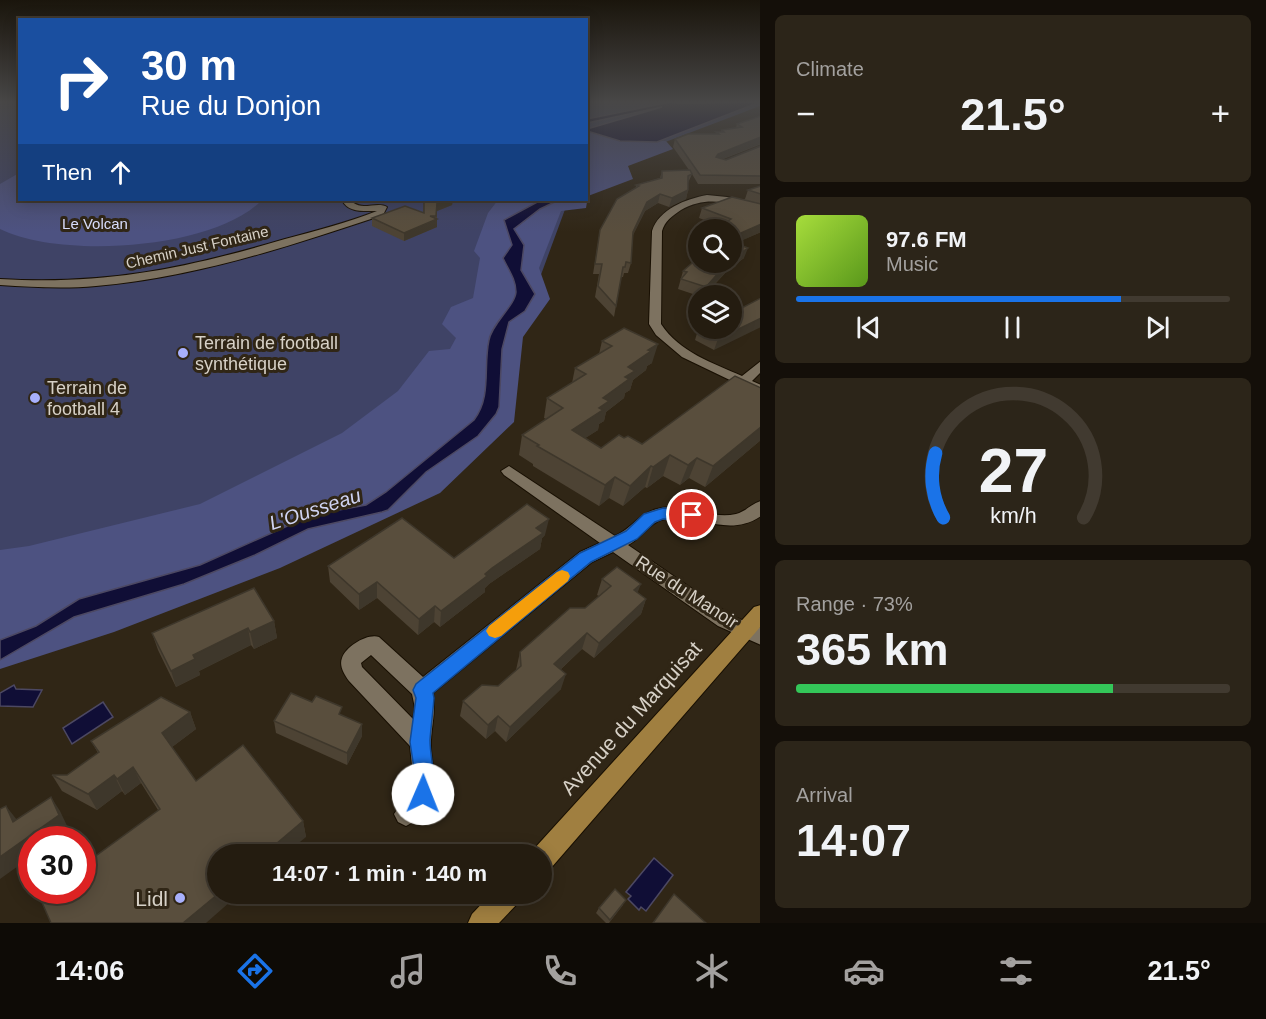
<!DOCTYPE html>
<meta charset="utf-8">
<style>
:root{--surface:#241c10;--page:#2c2519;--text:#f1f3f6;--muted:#a3a19f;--line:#413a30;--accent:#1a73e8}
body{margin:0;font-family:Arial,sans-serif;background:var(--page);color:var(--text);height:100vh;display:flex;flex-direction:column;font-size:22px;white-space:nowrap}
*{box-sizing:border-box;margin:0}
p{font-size:20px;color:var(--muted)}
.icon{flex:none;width:33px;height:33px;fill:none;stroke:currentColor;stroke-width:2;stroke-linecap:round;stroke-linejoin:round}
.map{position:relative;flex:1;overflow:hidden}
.panel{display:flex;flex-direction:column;gap:15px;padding:15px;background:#140f09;width:506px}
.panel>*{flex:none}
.guide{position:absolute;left:18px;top:18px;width:570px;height:183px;border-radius:0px;box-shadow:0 3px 15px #0003,0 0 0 2px var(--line);background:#1a4fa0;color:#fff;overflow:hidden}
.buttons{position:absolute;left:688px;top:219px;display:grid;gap:12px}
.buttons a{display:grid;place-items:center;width:54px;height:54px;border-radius:50%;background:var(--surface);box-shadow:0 3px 15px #0003,0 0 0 2px var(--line);font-size:30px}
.speed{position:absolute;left:18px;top:826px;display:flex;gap:12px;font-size:30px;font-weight:700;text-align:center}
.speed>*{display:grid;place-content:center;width:78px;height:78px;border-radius:50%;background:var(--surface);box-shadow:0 3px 15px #0003,0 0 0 2px var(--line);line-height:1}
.speed .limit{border:9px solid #d22;background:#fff;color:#111}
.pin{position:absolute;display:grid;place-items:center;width:51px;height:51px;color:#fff;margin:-26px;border:3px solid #fff;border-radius:50%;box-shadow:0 2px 6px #0007}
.me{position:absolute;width:66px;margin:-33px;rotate:1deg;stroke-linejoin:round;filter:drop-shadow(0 0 4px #0008)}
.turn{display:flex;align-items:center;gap:21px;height:126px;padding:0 24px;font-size:27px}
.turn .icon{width:78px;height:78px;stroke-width:2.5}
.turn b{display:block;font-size:42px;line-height:51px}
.then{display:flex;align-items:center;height:57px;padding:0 24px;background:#0003;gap:12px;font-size:22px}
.big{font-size:45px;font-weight:600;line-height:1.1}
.panel .card{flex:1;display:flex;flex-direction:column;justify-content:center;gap:9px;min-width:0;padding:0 21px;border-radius:9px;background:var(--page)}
.panel .dial{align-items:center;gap:0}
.dial svg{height:156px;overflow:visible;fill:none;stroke:var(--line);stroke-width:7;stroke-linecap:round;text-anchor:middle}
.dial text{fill:var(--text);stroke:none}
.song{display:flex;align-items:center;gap:18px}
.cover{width:72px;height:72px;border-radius:9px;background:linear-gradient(135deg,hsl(80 70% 55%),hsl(90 70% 35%))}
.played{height:6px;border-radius:3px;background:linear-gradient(90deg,var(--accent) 75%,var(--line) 75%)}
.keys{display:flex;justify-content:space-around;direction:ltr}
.heat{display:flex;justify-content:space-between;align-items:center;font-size:33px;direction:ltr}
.charge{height:9px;border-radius:4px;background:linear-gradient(90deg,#34c759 73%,var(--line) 0)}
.trip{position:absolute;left:207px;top:844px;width:345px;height:60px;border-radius:30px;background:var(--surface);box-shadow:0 3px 15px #0003,0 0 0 2px var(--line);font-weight:600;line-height:60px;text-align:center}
.tab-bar{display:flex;height:96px;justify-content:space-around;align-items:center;background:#0e0b06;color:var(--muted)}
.tab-bar .icon{width:42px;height:42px}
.tab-bar .on{color:var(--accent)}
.tab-bar b{font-size:27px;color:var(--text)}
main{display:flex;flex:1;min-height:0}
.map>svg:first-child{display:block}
</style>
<main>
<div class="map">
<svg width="761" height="923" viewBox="0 0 761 923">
<rect width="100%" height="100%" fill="#302616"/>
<g fill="#3f4366">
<polygon points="0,102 19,102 20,200 574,200 567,204 492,408 0,626"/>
<polygon points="587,102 760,102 760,106 647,149 587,191"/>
</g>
<g fill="#4d5281">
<polygon points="587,131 620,141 666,141 673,149 628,166 633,179 588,196 586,208 561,211 539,268 550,299 523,337 514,422 440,493 280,568 114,632 0,669 0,550 29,546 200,504 342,433 398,391 429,351 450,349 456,338 442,324 451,307 473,298 480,258 474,251 488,213 498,200 586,200"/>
<path d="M19,173L20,200H262C214,250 60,259 0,229V184Z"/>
</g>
<g fill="#100e36" stroke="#4c4862" stroke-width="1.5">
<polygon points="670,102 681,103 760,102 657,142 620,141 587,131 587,129 662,107 587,123 587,119"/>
<path d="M541,200H559L540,209L514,229L524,245L521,270L535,294L525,311L509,322L502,349L499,407L496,414L478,436L426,472L388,510L382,512L308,529L255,555L184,584L74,617L0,660V640L36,626L79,599L200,565L312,515L366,505L386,492L474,420C492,397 483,367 489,340C492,323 515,306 516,292C516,279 508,269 503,258L512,245L504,220Z"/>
<polygon points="14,685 16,689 42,690 33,707 0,706 0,693"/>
<polygon points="103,702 113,717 72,744 63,728"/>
<polygon points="654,858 673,875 646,911 641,907 639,910 628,899 631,896 626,892"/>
</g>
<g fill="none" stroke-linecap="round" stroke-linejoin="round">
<defs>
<g id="minor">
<path d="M707,195L727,197L761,206V212C732,204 709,194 681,210C672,216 665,221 662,231L661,324C679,352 713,363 742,376L761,361V372L752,381L761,385V395L682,357L656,335L649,324L652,231C659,209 686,199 707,195Z"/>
<path d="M342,200C351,199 355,206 364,206C372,206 381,203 387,207L383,215C290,246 194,278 96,286C64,289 32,287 0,285V279C105,285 184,269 285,239C315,231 347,223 377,211C364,211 348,213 342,200Z"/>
<path d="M509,466L615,536C631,529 640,513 657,509C684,502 710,520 736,514C745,512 751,504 761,501V516C729,538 699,514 665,519C650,521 641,539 628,545L732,616L761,628V645L718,626L613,552L592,562L433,693C436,710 432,723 431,740C429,770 445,784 423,811C418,818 414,822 406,826L398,822L394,814L414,785L410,746L349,681C344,674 339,666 342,658C346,646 368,633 379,637L423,677L580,552L600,543L504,475L501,471ZM371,655L412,694L415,708L413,719L362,667L361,663Z"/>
</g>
<g id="major">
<polygon points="761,605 761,626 551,868 542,871 542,855 531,855 533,850 754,607"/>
<polygon points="491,894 522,894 518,903 499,923 468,923 472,914"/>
</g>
</defs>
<use href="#minor" stroke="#180f02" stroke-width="2"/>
<use href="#major" stroke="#180f02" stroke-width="2"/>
<use href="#minor" fill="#7d7260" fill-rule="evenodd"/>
<use href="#major" fill="#a07f40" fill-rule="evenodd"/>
</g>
<g fill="#4d4334">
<polygon points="761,116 761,144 723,159 726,160 761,146 761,184 698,184 692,174 688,183 688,190 686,199 669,207 658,203 645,211 632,237 631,263 628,273 624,273 623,277 621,277 614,317 595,297 599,274 593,274 600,230 636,188 636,185 660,178 662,171 689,170 673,147 675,139 716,134 716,132 721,132 722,130 736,128 737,124"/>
<polygon points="761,186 761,232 735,243 744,258 728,270 704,296 699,296 678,289 683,271 697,259 688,256 691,246 699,241 699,262 732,262 732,230 699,218 702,208 745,199 748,190"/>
<polygon points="424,200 453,200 452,205 437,211 437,227 404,241 372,226 372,218 423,213"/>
<polygon points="761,298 714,350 695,340 698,330"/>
<polygon points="602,341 652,363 647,366 646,370 633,380 630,390 625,393 624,398 606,412 604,421 599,424 598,430 585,438 601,448 624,438 642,444 761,388 761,440 705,487 689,478 680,485 663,476 647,488 645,487 623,506 609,498 599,506 533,466 533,464 519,455 522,435 546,419 544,418 547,398 572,383 575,368 599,354"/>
<polygon points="545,535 542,538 540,549 489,584 485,588 485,592 440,627 434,622 418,635 377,598 359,610 330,582 328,566 454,558"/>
<polygon points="602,579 637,592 646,599 641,614 594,658 582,649 560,670 561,689 506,742 495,731 486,739 460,716 463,701 498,686 516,670 520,652 585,608 599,596 597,595"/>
<polygon points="274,621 277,638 254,649 251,645 199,671 200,675 176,687 158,650 152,633"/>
<polygon points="190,712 196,729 172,747 196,781 303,821 306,837 158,810 141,783 125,795 122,791 97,810 62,791 52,775 67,775 98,753 91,741"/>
<polygon points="343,716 362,724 362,736 347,765 276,733 274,721"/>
<polygon points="623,905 609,923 606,923 596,913 599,908"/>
</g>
<g fill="#3e372b">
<polygon points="761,137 760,144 715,162 718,154"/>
<polygon points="688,190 686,199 669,207 672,198"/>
<polygon points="660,194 658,203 645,211 630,241 633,232 647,202"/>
<polygon points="447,200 453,200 452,205 437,211 436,220 437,219 437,227 404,241 404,233 436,220 437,203"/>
<polygon points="761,224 761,232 732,245 732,237"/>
<polygon points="748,248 744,258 728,270 703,296 706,287 728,262 732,262 732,259"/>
<polygon points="761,318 761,327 714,350 718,339"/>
<polygon points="658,344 652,363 647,366 646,370 633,380 630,390 625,393 624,398 606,412 604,421 599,424 598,430 567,450 572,430 603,398 628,367 648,350"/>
<polygon points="761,427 761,440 705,487 713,466"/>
<polygon points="670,455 663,476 647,488 653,467"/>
<polygon points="697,458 689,478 680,485 688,465"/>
<polygon points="651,466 645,487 623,506 630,486"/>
<polygon points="615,477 609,498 599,506 605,485"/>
<polygon points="549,519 545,535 542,538 540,549 489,584 485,588 485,592 440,627 441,611 485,574 536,528"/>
<polygon points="377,582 377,598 359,610 359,594"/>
<polygon points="641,584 635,599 634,590"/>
<polygon points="646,599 641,614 594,658 599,643"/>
<polygon points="435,606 434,622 418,635 419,619"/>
<polygon points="274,621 277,638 254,649 250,632"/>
<polygon points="248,628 251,645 199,671 200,675 176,687 171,671 193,655"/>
<polygon points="587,633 582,649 549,680 554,664"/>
<polygon points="566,674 561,689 506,742 510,727"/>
<polygon points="190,712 196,729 168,750 162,733"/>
<polygon points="498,716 495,731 486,739 488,725"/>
<polygon points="362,724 362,736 347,765 347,753"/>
<polygon points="133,767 141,783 125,795 117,779"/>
<polygon points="114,775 122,791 97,810 88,794"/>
<polygon points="51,797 60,811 69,830 54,840 32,840 32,856 0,879 0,857"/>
<polygon points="6,806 17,820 13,822"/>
<polygon points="303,821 306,837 284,855 263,855"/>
<polygon points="218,894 239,894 206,923 183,923"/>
</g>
<g fill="#594e3d" stroke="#3e372b" stroke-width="1.5">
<polygon points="761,116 761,137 718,154 716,157 726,160 761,146 761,176 700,175 675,139 688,134 719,134 716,132 724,132 722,130 742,127 737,124"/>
<polygon points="690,170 692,174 688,176 688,190 672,198 660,194 647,202 633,232 631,263 626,262 625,267 623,267 616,306 598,286 602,264 595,264 600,230 617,199 639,186 636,185 662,178 662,171"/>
<polygon points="761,186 761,194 748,190"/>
<polygon points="732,197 761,204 761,224 732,237 732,230 715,230 731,219 702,208"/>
<polygon points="424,200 447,200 437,203 436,216 430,216 437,219 404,233 372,218 405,206 424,213"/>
<polygon points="699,241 699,249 691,246"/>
<polygon points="732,242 748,248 732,259"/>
<polygon points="699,257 699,262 728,262 706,287 681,279 687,272 683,271"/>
<polygon points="761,298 761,318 718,339 698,330 702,328 732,328 732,313"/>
<polygon points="624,328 658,344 648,350 651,351 628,367 635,371 625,377 629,379 603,398 609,401 599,408 603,410 572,430 601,448 619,435 624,438 628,436 642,444 735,376 761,388 761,427 713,466 697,458 688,465 670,455 653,467 651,466 630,486 615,477 605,485 537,446 539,445 522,435 563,408 547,398 586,374 575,368 612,346 602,341"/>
<polygon points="527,504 549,519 536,528 543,533 492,568 485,574 487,576 441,611 435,606 419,619 377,582 359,594 328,566 402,518 454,558"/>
<polygon points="617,567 641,584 634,590 646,599 599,643 587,633 554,664 566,674 510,727 498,716 488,725 463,701 482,685 498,686 521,666 520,652 570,608 585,608 611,586 602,579"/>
<polygon points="254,588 274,621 250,632 248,628 193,655 195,659 171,671 152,633"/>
<polygon points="291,693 312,702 316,696 342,707 339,714 362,724 347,753 274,721"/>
<polygon points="161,697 190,712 162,733 196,781 243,745 303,821 263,855 218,855 218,894 183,923 51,923 40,898 49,891 82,891 82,866 160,809 133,767 117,779 114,775 88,794 52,775 67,775 99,752 91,741"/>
<polygon points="51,797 59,815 0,857 0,809 6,806 13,822"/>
<polygon points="615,889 626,900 610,920 599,908"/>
<polygon points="674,894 706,923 653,923"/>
</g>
<linearGradient id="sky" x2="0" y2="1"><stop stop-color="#1a150c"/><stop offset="0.44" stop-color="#484747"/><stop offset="1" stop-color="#484747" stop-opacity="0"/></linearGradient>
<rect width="761" height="232" fill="url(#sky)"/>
<path fill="#1a73e8" stroke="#114b97" stroke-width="1.5" d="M663,508L692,509L699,515L692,520L663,519L655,522L637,539L591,562L433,693L434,698C433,712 431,726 430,740C430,762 439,780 430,801L423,804L415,801L412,794L415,775L410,742L416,698L413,690L416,684L580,553L626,531L644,514Z"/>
<polygon fill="#f59e0b" points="562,570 568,572 570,576 568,581 501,636 495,638 489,636 486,631 489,626 557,572"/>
<g fill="#a8b0fc" stroke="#302616" stroke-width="2">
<circle cx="183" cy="353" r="6"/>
<circle cx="35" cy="398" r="6"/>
<circle cx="180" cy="898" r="6"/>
</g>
<g text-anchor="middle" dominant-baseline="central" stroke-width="6" stroke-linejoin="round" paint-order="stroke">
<g font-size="15" fill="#d7dcfb" stroke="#302616">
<text x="95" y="223">Le Volcan</text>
</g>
<g font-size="15" fill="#d7d1c7" stroke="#302616">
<text transform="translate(197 247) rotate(-13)">Chemin Just Fontaine</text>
</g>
<g font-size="18" fill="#d7d1c7" stroke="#302616" text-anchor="start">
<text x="195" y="343">Terrain de football<tspan x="195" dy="21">synthétique</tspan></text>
<text x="47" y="388">Terrain de<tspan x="47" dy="21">football 4</tspan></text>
</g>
<g font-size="18" fill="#d7d1c7" stroke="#302616">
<text transform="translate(687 592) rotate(33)">Rue du Manoir</text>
</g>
<g font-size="20" font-style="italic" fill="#cfd3f2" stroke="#302616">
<text transform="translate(315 509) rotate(-18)">L'Ousseau</text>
</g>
<g font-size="21" fill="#d7d1c7" stroke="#302616">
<text transform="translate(631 718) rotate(-48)">Avenue du Marquisat</text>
</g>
<g font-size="21" fill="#d7d1c7" stroke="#302616" text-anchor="end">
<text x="168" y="898">Lidl</text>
</g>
</g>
</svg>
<div class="buttons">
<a><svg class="icon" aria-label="search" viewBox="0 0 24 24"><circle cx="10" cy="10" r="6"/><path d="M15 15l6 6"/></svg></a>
<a><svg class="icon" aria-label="layers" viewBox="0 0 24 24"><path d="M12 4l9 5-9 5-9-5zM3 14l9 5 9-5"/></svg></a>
</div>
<div class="speed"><div class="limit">30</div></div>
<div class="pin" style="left:692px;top:515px;background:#d93025"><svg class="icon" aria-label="arrive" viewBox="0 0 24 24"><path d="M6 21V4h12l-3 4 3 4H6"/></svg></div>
<svg class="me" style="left:423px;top:794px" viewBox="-20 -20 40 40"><circle r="19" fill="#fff"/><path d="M0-13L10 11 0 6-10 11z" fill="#1a73e8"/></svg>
<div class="trip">14:07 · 1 min · 140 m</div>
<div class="guide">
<div class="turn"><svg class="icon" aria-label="right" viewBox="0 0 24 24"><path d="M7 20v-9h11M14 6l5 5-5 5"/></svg><div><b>30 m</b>Rue du Donjon</div></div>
<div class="then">Then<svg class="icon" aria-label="ahead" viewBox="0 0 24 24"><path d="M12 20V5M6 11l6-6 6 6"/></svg></div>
</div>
</div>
<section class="panel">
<div class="card"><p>Climate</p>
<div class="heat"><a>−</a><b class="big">21.5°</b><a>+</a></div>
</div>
<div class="card">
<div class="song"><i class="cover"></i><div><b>97.6 FM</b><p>Music</p></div></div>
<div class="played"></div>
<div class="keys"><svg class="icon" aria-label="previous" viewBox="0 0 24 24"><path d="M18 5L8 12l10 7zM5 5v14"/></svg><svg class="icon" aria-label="pause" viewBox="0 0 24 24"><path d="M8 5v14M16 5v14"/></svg><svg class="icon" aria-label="next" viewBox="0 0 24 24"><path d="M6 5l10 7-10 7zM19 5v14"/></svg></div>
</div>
<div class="card dial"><svg viewBox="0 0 100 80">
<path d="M14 69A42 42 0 1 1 86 69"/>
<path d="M14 69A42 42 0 0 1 10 36" stroke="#1a73e8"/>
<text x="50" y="56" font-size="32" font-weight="700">27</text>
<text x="50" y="72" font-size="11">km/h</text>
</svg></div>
<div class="card"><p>Range · 73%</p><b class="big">365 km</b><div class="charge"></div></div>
<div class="card"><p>Arrival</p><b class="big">14:07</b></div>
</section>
</main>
<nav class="tab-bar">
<b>14:06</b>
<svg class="icon on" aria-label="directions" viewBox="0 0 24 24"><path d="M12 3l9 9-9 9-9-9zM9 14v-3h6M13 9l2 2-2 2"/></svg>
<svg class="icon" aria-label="music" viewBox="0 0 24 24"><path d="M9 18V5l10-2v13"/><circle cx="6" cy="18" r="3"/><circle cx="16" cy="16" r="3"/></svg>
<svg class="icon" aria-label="phone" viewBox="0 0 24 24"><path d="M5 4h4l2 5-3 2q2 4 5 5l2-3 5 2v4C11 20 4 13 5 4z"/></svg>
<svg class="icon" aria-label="climate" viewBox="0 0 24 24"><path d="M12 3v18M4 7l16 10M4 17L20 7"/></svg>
<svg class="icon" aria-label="car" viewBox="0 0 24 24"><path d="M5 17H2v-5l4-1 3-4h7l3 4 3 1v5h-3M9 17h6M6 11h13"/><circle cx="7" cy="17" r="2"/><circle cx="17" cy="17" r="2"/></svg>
<svg class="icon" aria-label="filters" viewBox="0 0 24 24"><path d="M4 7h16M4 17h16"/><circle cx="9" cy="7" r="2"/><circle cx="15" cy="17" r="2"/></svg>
<b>21.5°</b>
</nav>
